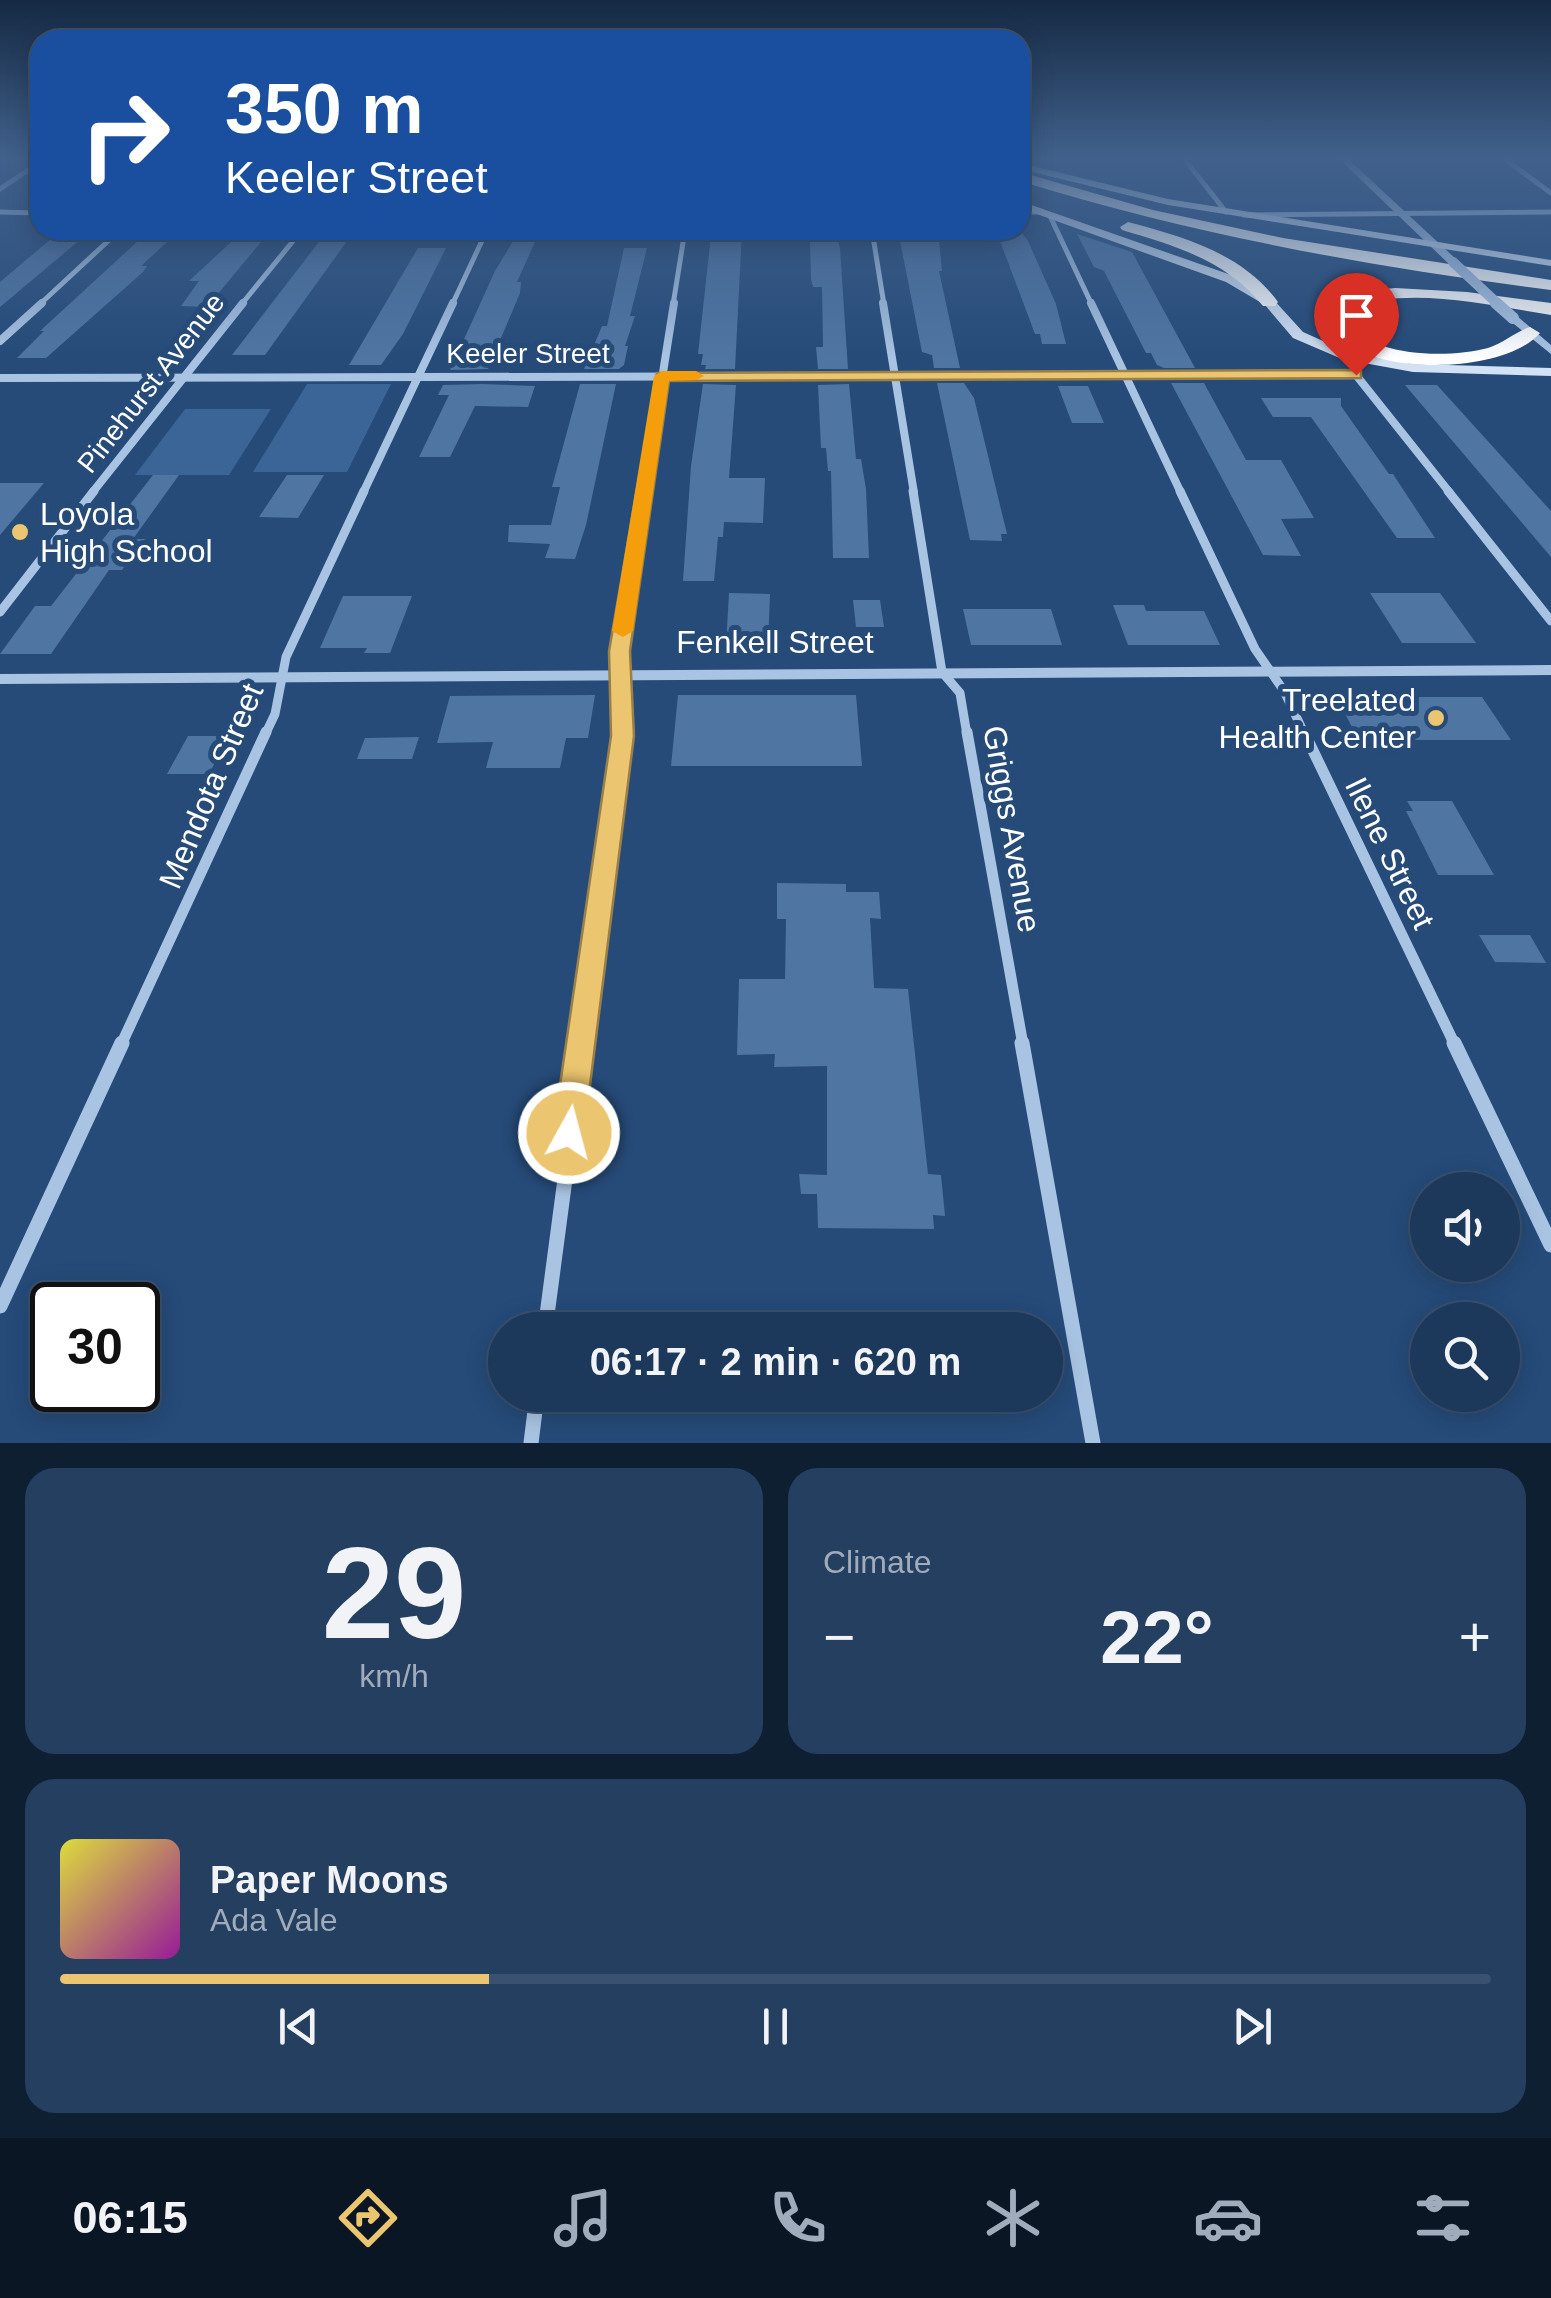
<!DOCTYPE html>
<meta charset="utf-8">
<style>
:root{--surface:#1c385b;--page:#253f61;--text:#f1f3f6;--muted:#a0acbb;--line:#3a5271;--accent:#ebc56f}
body{margin:0;font-family:Arial,sans-serif;background:var(--page);color:var(--text);height:100vh;display:flex;flex-direction:column;font-size:38px;white-space:nowrap}
*{box-sizing:border-box;margin:0}
p{font-size:32px;color:var(--muted)}
.icon{flex:none;width:55px;height:55px;fill:none;stroke:currentColor;stroke-width:2;stroke-linecap:round;stroke-linejoin:round}
.map{position:relative;height:1443px;overflow:hidden}
.sheet{display:flex;flex-direction:column;gap:25px;padding:25px;background:#0f1f32;flex:1}
.sheet>*{flex:none}
.banner{position:absolute;left:30px;top:30px;width:1000px;height:210px;border-radius:30px;box-shadow:0 5px 25px #0003,0 0 0 2px var(--line);background:#1a4fa0;color:#fff;overflow:hidden}
.fabs{position:absolute;left:1410px;top:1172px;display:grid;gap:20px}
.fabs a{display:grid;place-items:center;width:110px;height:110px;border-radius:50%;background:var(--surface);box-shadow:0 5px 25px #0003,0 0 0 2px var(--line);font-size:50px}
.speed{position:absolute;left:30px;top:1282px;display:flex;gap:20px;font-size:50px;font-weight:700;text-align:center}
.speed>*{display:grid;place-content:center;width:130px;height:130px;border-radius:50%;background:var(--surface);box-shadow:0 5px 25px #0003,0 0 0 2px var(--line);line-height:1}
.speed .limit{border:5px solid #111;border-radius:15px;background:#fff;color:#111}
.pin{position:absolute;display:grid;place-items:center;width:85px;height:85px;color:#fff;margin:-102px -42px;border-radius:50% 50% 50% 0;rotate:-45deg;box-shadow:0 0 10px #0007}
.pin .icon{rotate:45deg}
.me{position:absolute;width:110px;margin:-55px;rotate:7deg;stroke-linejoin:round;filter:drop-shadow(0 0 8px #0008)}
.turn{display:flex;align-items:center;gap:35px;height:210px;padding:0 30px;font-size:45px}
.turn .icon{width:130px;height:130px;stroke-width:2.5}
.turn b{display:block;font-size:70px;line-height:85px}
.big{font-size:75px;font-weight:700;line-height:1.1}
.sheet .widget{flex:1;display:flex;flex-direction:column;justify-content:center;gap:15px;min-width:0;padding:0 35px;border-radius:30px;background:var(--page)}
.sheet .dial{align-items:center;gap:0}
.dial b{font-size:130px;line-height:1}
.song{display:flex;align-items:center;gap:30px}
.cover{width:120px;height:120px;border-radius:15px;background:linear-gradient(135deg,hsl(60 70% 55%),hsl(300 70% 35%))}
.played{height:10px;border-radius:5px;background:linear-gradient(90deg,var(--accent) 30%,var(--line) 30%)}
.keys{display:flex;justify-content:space-around;direction:ltr}
.heat{display:flex;justify-content:space-between;align-items:center;font-size:55px;direction:ltr}
.sheet .tiles{flex:1;display:grid;gap:25px;grid-template-columns:1fr 1fr}
.widget:last-child{grid-column:span 2}
.trip{position:absolute;left:488px;top:1312px;width:575px;height:100px;border-radius:50px;background:var(--surface);box-shadow:0 5px 25px #0003,0 0 0 2px var(--line);font-weight:700;line-height:100px;text-align:center}
.menu{display:flex;height:160px;justify-content:space-around;align-items:center;background:#0b1624;color:var(--muted)}
.menu .icon{width:70px;height:70px}
.menu .current{color:var(--accent)}
.menu b{font-size:45px;color:var(--text)}
.map>svg:first-child{display:block}
</style>
<div class="map">
<svg width="1551" height="1443" viewBox="0 0 1551 1443">
<rect width="100%" height="100%" fill="#264b79"/>
<g fill="#3a6596">
<polygon points="307,384 391,384 347,472 253,472"/>
<polygon points="185,409 271,409 229,475 135,475"/>
</g>
<g fill="#4f75a2">
<polygon points="150,230 179,231 141,266 147,266 143,272 46,358 17,358 44,331 40,331"/>
<polygon points="244,230 271,230 207,307 181,306 199,281 189,281"/>
<polygon points="328,230 355,230 265,355 232,355"/>
<polygon points="715,230 742,230 735,369 705,369 706,365 701,365 703,354 698,354 711,235"/>
<polygon points="903,230 930,230 933,241 939,241 942,271 939,271 960,368 934,368 932,355 922,352 900,241 905,241"/>
<polygon points="518,233 539,233 517,282 521,282 520,293 488,369 450,370 495,271"/>
<polygon points="997,233 1022,233 1028,241 1056,304 1066,344 1042,344 1040,334 1035,334"/>
<polygon points="57,234 87,234 0,307 0,282"/>
<polygon points="1077,234 1132,252 1195,368 1164,368 1157,365 1151,353 1146,353 1104,271 1094,267"/>
<polygon points="810,241 838,241 840,248 848,369 818,369 816,347 823,347 822,287 813,287 811,279"/>
<polygon points="418,248 446,248 403,334 381,365 349,365"/>
<polygon points="624,248 647,248 630,316 635,316 625,346 628,346 624,365 619,369 584,369 602,326 607,326"/>
<polygon points="937,383 964,383 974,398 1007,534 1001,534 1002,541 970,540"/>
<polygon points="1171,383 1204,383 1246,460 1281,460 1314,518 1281,519 1301,556 1263,555"/>
<polygon points="580,384 616,384 586,525 575,559 545,558 550,544 508,542 509,525 551,525 560,487 552,487"/>
<polygon points="703,384 736,385 729,478 765,478 763,523 724,522 723,537 718,537 714,581 683,581 691,466"/>
<polygon points="849,384 856,459 861,459 866,489 869,558 833,558 831,471 828,471 826,448 821,448 818,385"/>
<polygon points="443,385 482,384 535,386 528,407 475,406 450,457 419,457 449,395 438,395"/>
<polygon points="1405,385 1437,385 1551,511 1551,557"/>
<polygon points="1058,386 1088,386 1104,423 1072,423"/>
<polygon points="1261,398 1341,398 1341,406 1389,474 1393,474 1435,538 1397,538 1311,417 1273,417"/>
<polygon points="153,475 179,475 133,539 145,539 122,570 109,570 51,654 0,654 35,606 51,606"/>
<polygon points="287,475 324,475 298,518 259,517"/>
<polygon points="0,483 44,483 0,535"/>
<polygon points="729,593 770,594 768,646 726,646"/>
<polygon points="1370,593 1440,593 1476,643 1402,643"/>
<polygon points="343,596 412,596 390,653 364,653 367,648 320,648"/>
<polygon points="853,600 880,600 884,627 856,627"/>
<polygon points="1113,605 1144,605 1146,611 1204,611 1220,645 1128,645"/>
<polygon points="963,609 1051,609 1062,645 971,645"/>
<polygon points="595,695 588,738 566,738 560,768 486,768 493,742 437,743 450,696"/>
<polygon points="678,695 856,695 862,766 671,766"/>
<polygon points="1336,697 1482,697 1511,740 1359,740"/>
<polygon points="188,736 229,736 209,774 167,774"/>
<polygon points="419,737 412,759 357,759 365,738"/>
<polygon points="1407,801 1452,801 1494,875 1438,875 1406,811 1413,811"/>
<polygon points="777,883 846,884 846,892 879,892 881,919 870,918 874,988 908,989 928,1174 941,1175 945,1216 933,1215 934,1229 818,1228 817,1194 801,1194 799,1174 827,1175 827,1066 774,1067 775,1054 737,1055 739,979 785,979 786,919 777,919"/>
<polygon points="1479,935 1530,935 1546,963 1495,962"/>
</g>
<g fill="none" stroke-linecap="round" stroke-linejoin="round">
<g stroke="#a9c4e3" stroke-width="5">
<polyline points="1183,157 1226,212"/>
<polyline points="1502,157 1551,193"/>
<polyline points="0,189 40,162"/>
<polyline points="0,212 40,213"/>
<polyline points="1020,212 1040,212"/>
<polyline points="1244,215 1551,212"/>
<polyline points="1050,216 1092,305"/>
<polyline points="872,230 884,305"/>
<polyline points="39,305 120,230"/>
<polyline points="241,305 302,230"/>
<polyline points="452,305 487,230"/>
<polyline points="673,305 685,230"/>
</g>
<g stroke="#a9c4e3" stroke-width="8">
<polyline points="883,303 914,493"/>
<polyline points="1091,303 1181,493"/>
<polyline points="0,341 42,303"/>
<polyline points="0,378 1356,375 1450,493"/>
<polyline points="92,493 243,303"/>
<polyline points="363,493 453,303"/>
<polyline points="644,493 674,303"/>
</g>
<g stroke="#a9c4e3" stroke-width="9">
<polyline points="913,491 942,672 960,693 967,735"/>
<polyline points="1180,491 1255,649 1284,691 1305,735"/>
<polyline points="1448,491 1551,621"/>
<polyline points="0,612 94,491"/>
<polyline points="265,735 275,714 286,657 364,491"/>
<polyline points="623,735 620,651 645,491"/>
</g>
<g stroke="#a9c4e3" stroke-width="11">
<polyline points="967,732 1023,1045"/>
<polyline points="1304,732 1455,1045"/>
<polyline points="121,1045 266,732"/>
<polyline points="582,1045 623,732"/>
</g>
<g stroke="#a9c4e3" stroke-width="15">
<polyline points="1022,1043 1093,1443"/>
<polyline points="1454,1043 1551,1245"/>
<polyline points="0,1306 122,1043"/>
<polyline points="545,1330 583,1043"/>
<polyline points="531,1443 537,1395"/>
</g>
<g fill="#a9c4e3" fill-rule="evenodd">
<polygon points="1337,157 1346,157 1457,260 1457,264 1449,264"/>
<polygon points="1509,316 1517,316 1551,345 1551,354 1509,320"/>
<polygon points="1551,665 1551,675 0,684 0,674"/>
</g>
<g fill="#d2e1f3" fill-rule="evenodd">
<polygon points="1020,163 1168,199 1551,260 1551,266 1168,205 1020,169"/>
<polygon points="1020,201 1234,276 1273,299 1303,332 1350,353 1413,364 1551,368 1551,376 1413,372 1342,359 1293,338 1265,305 1226,282 1020,208"/>
</g>
<g fill="#fff" fill-rule="evenodd">
<path d="M1020,172L1153,210L1283,238L1551,280V290C1371,267 1194,235 1020,181Z"/>
<path d="M1128,222C1184,237 1242,253 1278,302L1275,306H1263C1227,261 1176,246 1122,230L1120,227Z"/>
<path d="M1395,288L1467,292L1551,303V315C1487,305 1411,286 1348,308L1341,318C1369,357 1444,359 1488,348C1504,343 1515,332 1530,327L1540,333C1503,375 1375,375 1335,337C1330,332 1326,324 1322,318C1340,292 1365,291 1395,288Z"/>
</g>
<polyline stroke="#a9c4e3" stroke-width="10" points="1453,262 1499,305"/>
<polyline stroke="#a9c4e3" stroke-width="12" points="1496,303 1513,318"/>
</g>
<linearGradient id="sky" x2="0" y2="1"><stop stop-color="#152943"/><stop offset="0.44" stop-color="#41618c"/><stop offset="1" stop-color="#41618c" stop-opacity="0"/></linearGradient>
<rect width="1551" height="359" fill="url(#sky)"/>
<polygon fill="#ebc56f" stroke="#998048" stroke-width="2.5" points="1356,370 1361,371 1361,378 669,381 630,651 634,736 584,1133 580,1142 569,1146 558,1142 553,1133 611,736 609,651 657,373"/>
<polygon fill="#f59e0b" points="662,371 696,371 704,376 696,380 669,381 633,631 623,637 612,631 654,376"/>
<g fill="#ebc56f" stroke="#264b79" stroke-width="4">
<circle cx="20" cy="532" r="10"/>
<circle cx="1436" cy="718" r="10"/>
</g>
<g text-anchor="middle" dominant-baseline="central" stroke-width="10" stroke-linejoin="round" paint-order="stroke">
<g font-size="28" fill="#fff" stroke="#264b79">
<text x="528" y="353">Keeler Street</text>
<text transform="translate(151 383) rotate(-52)">Pinehurst Avenue</text>
</g>
<g font-size="32" fill="#fff" stroke="#264b79" text-anchor="start">
<text x="40" y="514">Loyola<tspan x="40" dy="37">High School</tspan></text>
<text x="1416" y="700" text-anchor="end">Treelated<tspan x="1416" dy="37">Health Center</tspan></text>
</g>
<g font-size="32" fill="#fff" stroke="#264b79">
<text x="775" y="642">Fenkell Street</text>
<text transform="translate(211 786) rotate(-67)">Mendota Street</text>
<text transform="translate(1012 829) rotate(80)">Griggs Avenue</text>
<text transform="translate(1390 853) rotate(64)">Ilene Street</text>
</g>
</g>
</svg>
<div class="fabs">
<a><svg class="icon" aria-label="sound" viewBox="0 0 24 24"><path d="M4 9h4l5-4v14l-5-4H4zM17 9q2 3 0 6"/></svg></a>
<a><svg class="icon" aria-label="search" viewBox="0 0 24 24"><circle cx="10" cy="10" r="6"/><path d="M15 15l6 6"/></svg></a>
</div>
<div class="speed"><div class="limit">30</div></div>
<div class="pin" style="left:1356px;top:375px;background:#d93025"><svg class="icon" aria-label="arrive" viewBox="0 0 24 24"><path d="M6 21V4h12l-3 4 3 4H6"/></svg></div>
<svg class="me" style="left:569px;top:1133px" viewBox="-20 -20 40 40"><circle r="17" fill="#ebc56f" stroke="#fff" stroke-width="3"/><path d="M0-11L8 9 0 5-8 9z" fill="#fff"/></svg>
<div class="trip">06:17 · 2 min · 620 m</div>
<div class="banner">
<div class="turn"><svg class="icon" aria-label="right" viewBox="0 0 24 24"><path d="M7 20v-9h11M14 6l5 5-5 5"/></svg><div><b>350 m</b>Keeler Street</div></div>
</div>
</div>
<section class="sheet">
<div class="tiles">
<div class="widget dial"><b>29</b><p>km/h</p></div>
<div class="widget"><p>Climate</p>
<div class="heat"><a>−</a><b class="big">22°</b><a>+</a></div>
</div>
<div class="widget">
<div class="song"><i class="cover"></i><div><b>Paper Moons</b><p>Ada Vale</p></div></div>
<div class="played"></div>
<div class="keys"><svg class="icon" aria-label="previous" viewBox="0 0 24 24"><path d="M18 5L8 12l10 7zM5 5v14"/></svg><svg class="icon" aria-label="pause" viewBox="0 0 24 24"><path d="M8 5v14M16 5v14"/></svg><svg class="icon" aria-label="next" viewBox="0 0 24 24"><path d="M6 5l10 7-10 7zM19 5v14"/></svg></div>
</div>
</div>
</section>
<nav class="menu">
<b>06:15</b>
<svg class="icon current" aria-label="directions" viewBox="0 0 24 24"><path d="M12 3l9 9-9 9-9-9zM9 14v-3h6M13 9l2 2-2 2"/></svg>
<svg class="icon" aria-label="music" viewBox="0 0 24 24"><path d="M9 18V5l10-2v13"/><circle cx="6" cy="18" r="3"/><circle cx="16" cy="16" r="3"/></svg>
<svg class="icon" aria-label="phone" viewBox="0 0 24 24"><path d="M5 4h4l2 5-3 2q2 4 5 5l2-3 5 2v4C11 20 4 13 5 4z"/></svg>
<svg class="icon" aria-label="climate" viewBox="0 0 24 24"><path d="M12 3v18M4 7l16 10M4 17L20 7"/></svg>
<svg class="icon" aria-label="car" viewBox="0 0 24 24"><path d="M5 17H2v-5l4-1 3-4h7l3 4 3 1v5h-3M9 17h6M6 11h13"/><circle cx="7" cy="17" r="2"/><circle cx="17" cy="17" r="2"/></svg>
<svg class="icon" aria-label="filters" viewBox="0 0 24 24"><path d="M4 7h16M4 17h16"/><circle cx="9" cy="7" r="2"/><circle cx="15" cy="17" r="2"/></svg>
</nav>
